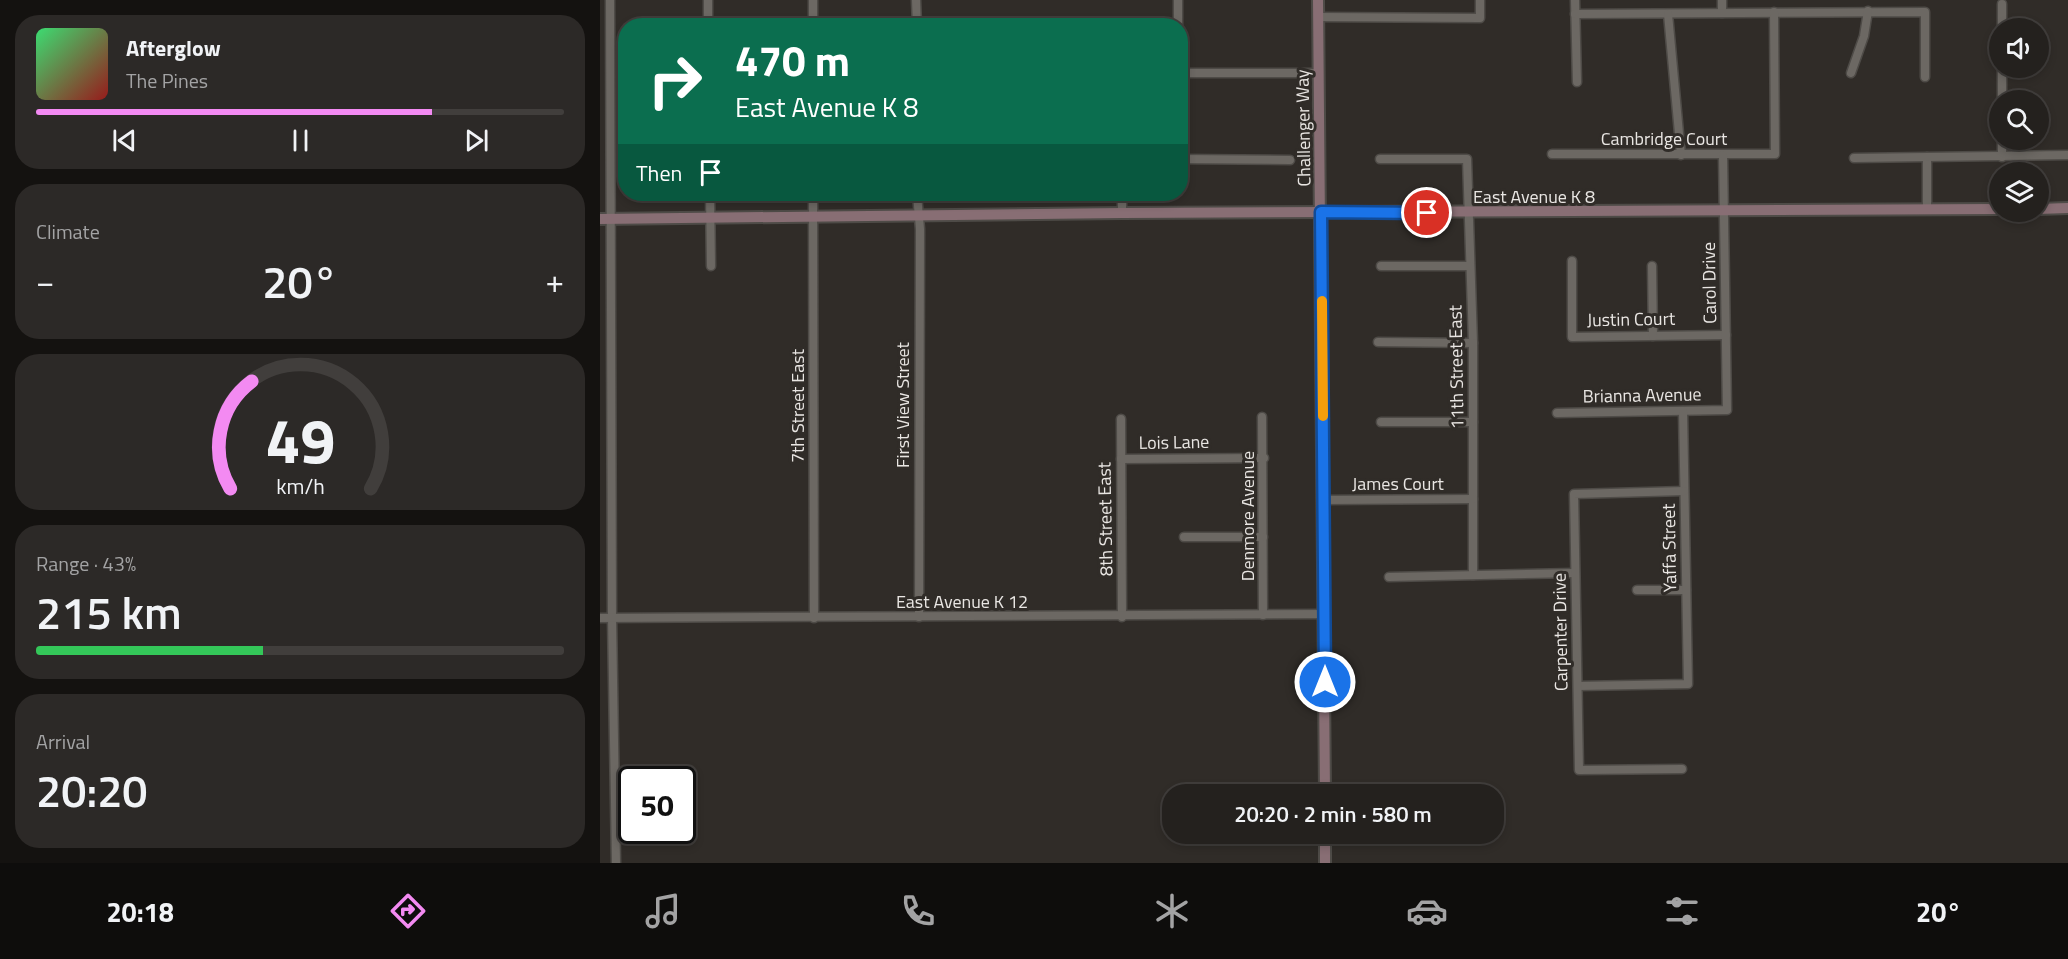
<!DOCTYPE html>
<meta charset="utf-8">
<style>
:root{--surface:#24211e;--page:#2c2927;--text:#f1f3f6;--muted:#a3a3a4;--line:#413e3c;--accent:#f38af2}
body{margin:0;font-family:"Titillium Web",sans-serif;background:var(--page);color:var(--text);height:100vh;display:flex;flex-direction:column;font-size:22px;white-space:nowrap}
*{box-sizing:border-box;margin:0}
p{font-size:20px;color:var(--muted)}
.icon{flex:none;width:33px;height:33px;fill:none;stroke:currentColor;stroke-width:2;stroke-linecap:round;stroke-linejoin:round}
.map{position:relative;flex:1;overflow:hidden}
.sheet{display:flex;flex-direction:column;gap:15px;padding:15px;background:#141210;width:600px}
.sheet>*{flex:none}
.guide{position:absolute;left:18px;top:18px;width:570px;height:183px;border-radius:24px;box-shadow:0 3px 9px #0003,0 0 0 2px var(--line);background:#0b6e4f;color:#fff;overflow:hidden}
.tools{position:absolute;left:1389px;top:18px;display:grid;gap:12px}
.tools a{display:grid;place-items:center;width:60px;height:60px;border-radius:50%;background:var(--surface);box-shadow:0 3px 9px #0003,0 0 0 2px var(--line);font-size:30px}
.speed{position:absolute;left:18px;top:766px;display:flex;gap:12px;font-size:30px;font-weight:700;text-align:center}
.speed>*{display:grid;place-content:center;width:78px;height:78px;border-radius:50%;background:var(--surface);box-shadow:0 3px 9px #0003,0 0 0 2px var(--line);line-height:1}
.speed .limit{border:3px solid #111;border-radius:9px;background:#fff;color:#111}
.pin{position:absolute;display:grid;place-items:center;width:51px;height:51px;color:#fff;margin:-26px;border:3px solid #fff;border-radius:50%;box-shadow:0 2px 6px #0007}
.me{position:absolute;width:66px;margin:-33px;rotate:0deg;stroke-linejoin:round;filter:drop-shadow(0 0 4px #0008)}
.turn{display:flex;align-items:center;gap:21px;height:126px;padding:0 18px;font-size:27px}
.turn .icon{width:78px;height:78px;stroke-width:2.5}
.turn b{display:block;font-size:42px;line-height:51px}
.then{display:flex;align-items:center;height:57px;padding:0 18px;background:#0003;gap:12px;font-size:22px}
.big{font-size:45px;font-weight:600;line-height:1.1}
.sheet .widget{flex:1;display:flex;flex-direction:column;justify-content:center;gap:9px;min-width:0;padding:0 21px;border-radius:24px;background:var(--page)}
.sheet .dial{align-items:center;gap:0}
.dial svg{height:156px;overflow:visible;fill:none;stroke:var(--line);stroke-width:7;stroke-linecap:round;text-anchor:middle}
.dial text{fill:var(--text);stroke:none}
.song{display:flex;align-items:center;gap:18px}
.cover{width:72px;height:72px;border-radius:9px;background:linear-gradient(135deg,hsl(140 70% 55%),hsl(0 70% 35%))}
.played{height:6px;border-radius:3px;background:linear-gradient(90deg,var(--accent) 75%,var(--line) 75%)}
.keys{display:flex;justify-content:space-around;direction:ltr}
.heat{display:flex;justify-content:space-between;align-items:center;font-size:33px;direction:ltr}
.charge{height:9px;border-radius:4px;background:linear-gradient(90deg,#34c759 43%,var(--line) 0)}
.trip{position:absolute;left:562px;top:784px;width:342px;height:60px;border-radius:24px;background:var(--surface);box-shadow:0 3px 9px #0003,0 0 0 2px var(--line);font-weight:600;line-height:60px;text-align:center}
.dock{display:flex;height:96px;justify-content:space-around;align-items:center;background:#0e0d0c;color:var(--muted)}
.dock .icon{width:42px;height:42px}
.dock .on{color:var(--accent)}
.dock b{font-size:27px;color:var(--text)}
main{display:flex;flex:1;min-height:0}
.map>svg:first-child{display:block}
</style>
<main>
<section class="sheet">
<div class="widget">
<div class="song"><i class="cover"></i><div><b>Afterglow</b><p>The Pines</p></div></div>
<div class="played"></div>
<div class="keys"><svg class="icon" aria-label="previous" viewBox="0 0 24 24"><path d="M18 5L8 12l10 7zM5 5v14"/></svg><svg class="icon" aria-label="pause" viewBox="0 0 24 24"><path d="M8 5v14M16 5v14"/></svg><svg class="icon" aria-label="next" viewBox="0 0 24 24"><path d="M6 5l10 7-10 7zM19 5v14"/></svg></div>
</div>
<div class="widget"><p>Climate</p>
<div class="heat"><a>−</a><b class="big">20°</b><a>+</a></div>
</div>
<div class="widget dial"><svg viewBox="0 0 100 80">
<path d="M14 69A42 42 0 1 1 86 69"/>
<path d="M14 69A42 42 0 0 1 25 14" stroke="#f38af2"/>
<text x="50" y="56" font-size="32" font-weight="700">49</text>
<text x="50" y="72" font-size="11">km/h</text>
</svg></div>
<div class="widget"><p>Range · 43%</p><b class="big">215 km</b><div class="charge"></div></div>
<div class="widget"><p>Arrival</p><b class="big">20:20</b></div>
</section>
<div class="map">
<svg width="1468" height="863" viewBox="0 0 1468 863">
<rect width="100%" height="100%" fill="#302c28"/>
<g fill="none" stroke-linecap="round" stroke-linejoin="round">
<defs>
<g id="street">
<polyline points="10,0 12,618 16,863"/>
<polyline points="108,0 108,26"/>
<polyline points="213,0 213,26"/>
<polyline points="316,0 317,26"/>
<polyline points="578,0 578,26"/>
<polyline points="975,0 977,82"/>
<polyline points="1122,0 1122,13"/>
<polyline points="1402,4 1402,28"/>
<polyline points="975,14 1325,12 1325,77"/>
<polyline points="1068,14 1081,155"/>
<polyline points="718,17 880,18 880,0"/>
<polyline points="1402,68 1402,100"/>
<polyline points="580,73 718,73"/>
<polyline points="1251,73 1264,36 1268,11"/>
<polyline points="1402,140 1402,157"/>
<polyline points="952,154 1175,154 1174,12"/>
<polyline points="1327,157 1327,210"/>
<polyline points="1254,158 1468,155"/>
<polyline points="580,159 690,160"/>
<polyline points="780,159 867,159 873,343 873,575"/>
<polyline points="110,194 111,266"/>
<polyline points="213,194 214,618"/>
<polyline points="317,194 320,229 319,617"/>
<polyline points="522,213 522,194"/>
<polyline points="972,261 972,337 1126,335"/>
<polyline points="781,266 870,266"/>
<polyline points="1052,266 1053,336"/>
<polyline points="778,342 873,343"/>
<polyline points="957,413 1127,410 1123,155"/>
<polyline points="662,417 663,615"/>
<polyline points="521,419 522,617"/>
<polyline points="781,422 873,422"/>
<polyline points="521,459 664,458"/>
<polyline points="723,500 873,499"/>
<polyline points="584,537 663,537"/>
<polyline points="789,577 975,573"/>
<polyline points="1037,590 1086,590"/>
<polyline points="0,618 725,614"/>
<polyline points="978,686 1088,684 1083,411"/>
<polyline points="1082,769 979,770 974,494 1084,491"/>
</g>
<g id="secondary">
<polyline points="718,0 725,795"/>
<polyline points="1438,209 1468,208"/>
<polyline points="0,219 522,213 1400,209"/>
<polyline points="725,834 725,863"/>
</g>
</defs>
<use href="#street" stroke="#4e4b47" stroke-width="11"/>
<use href="#secondary" stroke="#4e4b47" stroke-width="14"/>
<use href="#street" stroke="#6c6863" stroke-width="8"/>
<use href="#secondary" stroke="#886e74" stroke-width="10"/>
</g>
<g fill="none" stroke-linecap="round" stroke-linejoin="round">
<defs>
<polyline id="route" points="725,682 721,212 827,213"/>
</defs>
<use href="#route" stroke="#114b97" stroke-width="15"/>
<use href="#route" stroke="#1a73e8" stroke-width="10"/>
<polyline stroke="#f59e0b" stroke-width="10" points="722,301 723,416"/>
</g>
<g text-anchor="middle" dominant-baseline="central" stroke-width="6" stroke-linejoin="round" paint-order="stroke">
<g font-size="18" fill="#e9e6e3" stroke="#302c28">
<text transform="translate(703 128) rotate(-91)">Challenger Way</text>
<text x="1064" y="138">Cambridge Court</text>
<text x="934" y="196">East Avenue K 8</text>
<text transform="translate(1109 283) rotate(-91)">Carol Drive</text>
<text transform="translate(1031 319) rotate(-1)">Justin Court</text>
<text transform="translate(856 367) rotate(-91)">11th Street East</text>
<text transform="translate(1042 395) rotate(-1)">Brianna Avenue</text>
<text transform="translate(302 405) rotate(-90)">First View Street</text>
<text transform="translate(197 406) rotate(-90)">7th Street East</text>
<text transform="translate(574 442) rotate(-1)">Lois Lane</text>
<text x="798" y="483">James Court</text>
<text transform="translate(647 516) rotate(-90)">Denmore Avenue</text>
<text transform="translate(505 519) rotate(-91)">8th Street East</text>
<text transform="translate(1069 548) rotate(-91)">Yaffa Street</text>
<text x="362" y="601">East Avenue K 12</text>
<text transform="translate(960 632) rotate(-91)">Carpenter Drive</text>
</g>
</g>
</svg>
<div class="tools">
<a><svg class="icon" aria-label="sound" viewBox="0 0 24 24"><path d="M4 9h4l5-4v14l-5-4H4zM17 9q2 3 0 6"/></svg></a>
<a><svg class="icon" aria-label="search" viewBox="0 0 24 24"><circle cx="10" cy="10" r="6"/><path d="M15 15l6 6"/></svg></a>
<a><svg class="icon" aria-label="layers" viewBox="0 0 24 24"><path d="M12 4l9 5-9 5-9-5zM3 14l9 5 9-5"/></svg></a>
</div>
<div class="speed"><div class="limit">50</div></div>
<div class="pin" style="left:827px;top:213px;background:#d93025"><svg class="icon" aria-label="arrive" viewBox="0 0 24 24"><path d="M6 21V4h12l-3 4 3 4H6"/></svg></div>
<svg class="me" style="left:725px;top:682px" viewBox="-20 -20 40 40"><circle r="17" fill="#1a73e8" stroke="#fff" stroke-width="3"/><path d="M0-11L8 9 0 5-8 9z" fill="#fff"/></svg>
<div class="trip">20:20 · 2 min · 580 m</div>
<div class="guide">
<div class="turn"><svg class="icon" aria-label="right" viewBox="0 0 24 24"><path d="M7 20v-9h11M14 6l5 5-5 5"/></svg><div><b>470 m</b>East Avenue K 8</div></div>
<div class="then">Then<svg class="icon" aria-label="arrive" viewBox="0 0 24 24"><path d="M6 21V4h12l-3 4 3 4H6"/></svg></div>
</div>
</div>
</main>
<nav class="dock">
<b>20:18</b>
<svg class="icon on" aria-label="directions" viewBox="0 0 24 24"><path d="M12 3l9 9-9 9-9-9zM9 14v-3h6M13 9l2 2-2 2"/></svg>
<svg class="icon" aria-label="music" viewBox="0 0 24 24"><path d="M9 18V5l10-2v13"/><circle cx="6" cy="18" r="3"/><circle cx="16" cy="16" r="3"/></svg>
<svg class="icon" aria-label="phone" viewBox="0 0 24 24"><path d="M5 4h4l2 5-3 2q2 4 5 5l2-3 5 2v4C11 20 4 13 5 4z"/></svg>
<svg class="icon" aria-label="climate" viewBox="0 0 24 24"><path d="M12 3v18M4 7l16 10M4 17L20 7"/></svg>
<svg class="icon" aria-label="car" viewBox="0 0 24 24"><path d="M5 17H2v-5l4-1 3-4h7l3 4 3 1v5h-3M9 17h6M6 11h13"/><circle cx="7" cy="17" r="2"/><circle cx="17" cy="17" r="2"/></svg>
<svg class="icon" aria-label="filters" viewBox="0 0 24 24"><path d="M4 7h16M4 17h16"/><circle cx="9" cy="7" r="2"/><circle cx="15" cy="17" r="2"/></svg>
<b>20°</b>
</nav>
